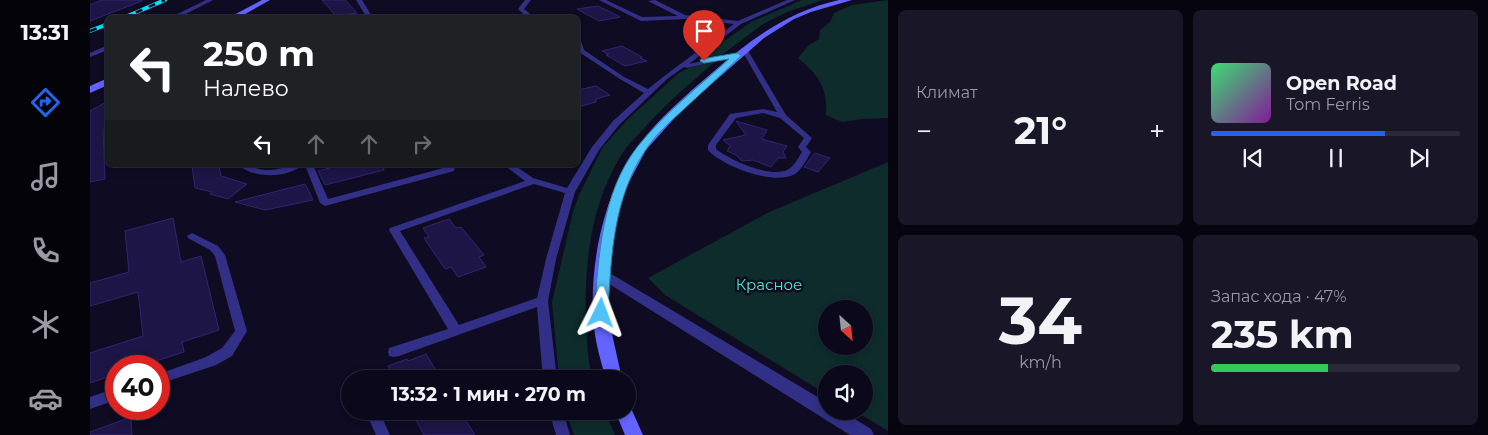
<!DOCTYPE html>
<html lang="ru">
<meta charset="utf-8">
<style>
:root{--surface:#0a081a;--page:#181627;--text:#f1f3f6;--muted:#999aa2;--line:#2a2939;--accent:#2563eb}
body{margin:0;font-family:Montserrat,sans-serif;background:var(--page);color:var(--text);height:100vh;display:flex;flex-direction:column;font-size:19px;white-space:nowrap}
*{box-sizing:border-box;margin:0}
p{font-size:16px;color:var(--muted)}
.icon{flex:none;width:28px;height:28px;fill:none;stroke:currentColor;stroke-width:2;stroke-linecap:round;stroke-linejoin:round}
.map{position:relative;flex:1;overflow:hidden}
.panel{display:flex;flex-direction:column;gap:10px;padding:10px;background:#06040e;width:600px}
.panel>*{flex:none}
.hud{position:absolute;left:15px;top:15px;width:475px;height:152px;border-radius:8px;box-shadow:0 2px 8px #0003,0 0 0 1px var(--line);background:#202124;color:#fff;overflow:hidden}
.needle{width:32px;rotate:153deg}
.tools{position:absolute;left:728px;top:300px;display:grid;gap:10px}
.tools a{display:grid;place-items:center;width:55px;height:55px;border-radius:50%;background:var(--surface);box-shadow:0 2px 8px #0003,0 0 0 1px var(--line);font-size:25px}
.speed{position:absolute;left:15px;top:355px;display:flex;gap:10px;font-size:25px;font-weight:700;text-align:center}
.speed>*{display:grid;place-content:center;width:65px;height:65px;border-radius:50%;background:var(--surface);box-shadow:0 2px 8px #0003,0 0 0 1px var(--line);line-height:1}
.speed .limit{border:8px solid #d22;background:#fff;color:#111}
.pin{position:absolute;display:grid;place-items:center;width:42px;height:42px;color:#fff;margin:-51px -21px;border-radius:50% 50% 50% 0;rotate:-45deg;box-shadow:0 0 5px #0007}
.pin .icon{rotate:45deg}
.me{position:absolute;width:55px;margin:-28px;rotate:3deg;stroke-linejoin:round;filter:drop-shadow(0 0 4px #0008)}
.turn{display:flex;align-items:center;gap:18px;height:105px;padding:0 15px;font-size:22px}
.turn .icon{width:65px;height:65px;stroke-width:2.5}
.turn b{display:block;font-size:35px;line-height:42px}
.lanes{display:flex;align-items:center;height:48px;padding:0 15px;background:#0003;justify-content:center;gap:25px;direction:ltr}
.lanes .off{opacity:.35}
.big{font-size:38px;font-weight:700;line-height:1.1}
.panel .card{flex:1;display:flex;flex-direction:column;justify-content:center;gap:8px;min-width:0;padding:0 18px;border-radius:8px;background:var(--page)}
.panel .dial{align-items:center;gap:0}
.dial b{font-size:65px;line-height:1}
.song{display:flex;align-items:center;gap:15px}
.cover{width:60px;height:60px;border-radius:8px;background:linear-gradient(135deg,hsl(140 70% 55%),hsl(290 70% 35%))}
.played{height:5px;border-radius:2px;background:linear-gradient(90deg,var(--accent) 70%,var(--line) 70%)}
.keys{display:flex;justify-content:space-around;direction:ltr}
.heat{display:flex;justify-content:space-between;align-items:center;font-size:28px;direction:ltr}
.charge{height:8px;border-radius:4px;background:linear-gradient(90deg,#34c759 47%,var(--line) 0)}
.panel .tiles{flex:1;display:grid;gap:10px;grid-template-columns:repeat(2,1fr)}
.trip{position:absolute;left:251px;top:370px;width:295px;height:50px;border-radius:25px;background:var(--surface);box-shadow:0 2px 8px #0003,0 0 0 1px var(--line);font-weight:700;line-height:50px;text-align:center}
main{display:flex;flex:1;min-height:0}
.menu{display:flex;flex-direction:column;width:90px;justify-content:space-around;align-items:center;background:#04030a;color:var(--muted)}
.menu .icon{width:35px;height:35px}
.menu .current{color:var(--accent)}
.menu b{font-size:22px;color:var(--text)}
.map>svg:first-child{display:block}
</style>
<main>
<nav class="menu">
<b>13:31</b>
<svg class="icon current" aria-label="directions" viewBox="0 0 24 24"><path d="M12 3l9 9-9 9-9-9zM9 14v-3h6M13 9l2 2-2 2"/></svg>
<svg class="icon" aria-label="music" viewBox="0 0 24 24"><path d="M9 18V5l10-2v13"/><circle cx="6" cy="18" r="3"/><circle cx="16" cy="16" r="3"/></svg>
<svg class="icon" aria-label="phone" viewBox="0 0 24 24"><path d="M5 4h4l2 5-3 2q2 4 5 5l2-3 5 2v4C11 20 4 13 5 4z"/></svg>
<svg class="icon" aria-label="climate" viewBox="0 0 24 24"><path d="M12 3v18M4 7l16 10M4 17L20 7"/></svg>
<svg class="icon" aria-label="car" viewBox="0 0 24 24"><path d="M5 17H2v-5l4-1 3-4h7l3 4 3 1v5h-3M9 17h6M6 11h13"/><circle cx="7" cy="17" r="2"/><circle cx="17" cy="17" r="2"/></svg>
</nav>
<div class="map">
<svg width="798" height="435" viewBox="0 0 798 435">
<rect width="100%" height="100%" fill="#0e0b22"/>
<g fill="#0d2c2b" fill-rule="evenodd">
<polygon points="712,0 733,0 697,12 673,24 633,54 609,59 661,22"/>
<path d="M798,0V118L773,119L752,122L736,115C738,87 728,75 708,58L718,46L729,39L730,30L740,22L744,13L762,5Z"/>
<path d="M626,61C601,82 578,102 556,126C550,133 542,140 536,148C502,198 494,260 496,319C497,340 497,359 503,379H469L462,302L483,212L489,195L513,147L537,120L589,73L599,68Z"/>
<path d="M798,162V431L765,411H774V374H736V394L575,295L558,278L677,213ZM736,309H774V346H736Z"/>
<polygon points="476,411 515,411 525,435 484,435"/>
</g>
<g fill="#1d1545" stroke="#322474">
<polygon points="12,0 52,0 52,1 0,21 0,5"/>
<polygon points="232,0 255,0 267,13 246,16"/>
<polygon points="508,6 530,17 509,21 487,9"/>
<polygon points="532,46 552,57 550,58 557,61 535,66 516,55 519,54 512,51"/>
<polygon points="506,86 520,95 506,99 506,102 488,107 488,90"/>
<polygon points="18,101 18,127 13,130 15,179 0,182 0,111"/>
<polygon points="646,121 677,130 672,139 697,146 693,152 696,158 688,158 681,167 663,160 652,161 646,155 637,151 640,146 633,140 656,135"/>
<polygon points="725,153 740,158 728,172 714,167"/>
<polygon points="102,165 129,165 131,176 157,184 138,199 120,194 122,192 105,188"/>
<polygon points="251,165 293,165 294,170 235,185 228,171"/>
<polygon points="215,184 223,200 175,210 145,202"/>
<polygon points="83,218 91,262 111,256 129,330 92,342 94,352 50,366 26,366 26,374 0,383 0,353 53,336 48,292 0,306 0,283 39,272 35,231"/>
<polygon points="359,219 366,228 371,227 394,255 389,257 396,267 368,277 361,267 355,269 334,238 339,237 333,228"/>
<polygon points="336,354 351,379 305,379 298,366 317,359 318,361"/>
<polygon points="321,411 370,411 385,435 334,435"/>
<polygon points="41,417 42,435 0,435 0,432"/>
</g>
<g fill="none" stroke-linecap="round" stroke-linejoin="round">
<g fill="#323086" fill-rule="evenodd">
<polygon points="116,0 123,0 88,18 79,18"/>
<polygon points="266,0 272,0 283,18 277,18"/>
<polygon points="435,0 441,0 434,9 445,18 438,18 428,9"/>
<path d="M509,0H516L552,17L588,16L558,1L565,0L595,15L648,21L697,0H705L651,24L599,64L647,53L649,54V56L597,68L594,67L577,79L529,125L509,150L485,192L466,259L458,301L467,379H453L447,307L309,356L304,357L299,356L298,352L299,348L358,329L299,230L300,228L435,181L414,165H424L443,178L477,188L502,147L523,121L554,93L530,79L489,52L488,39L491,41L494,50L534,77L558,89L573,77L644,24L596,19L551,21ZM444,184L475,193L456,259L447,298L369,325L310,231Z"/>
<polygon points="18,45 18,50 0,57 0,53"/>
<path d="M652,48L657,49L696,115L722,138L716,147L721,152C717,159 712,169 705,174C684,186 632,166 618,150V145L640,114L673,109L687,112L651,49ZM673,113L690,118L714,138L708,147L712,152C708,158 704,167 697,170C679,178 640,160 626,149V145L646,118Z"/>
<path d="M149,165C159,165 167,170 177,170C189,170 200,165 213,165C198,178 163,179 149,165Z"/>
<polygon points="215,165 223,165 238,199 357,167 357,165 365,165 364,171 235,206 230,203"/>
<polygon points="102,233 128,246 135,255 157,331 142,356 126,365 69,384 69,374 116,357 132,348 145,331 125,256 120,250 98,238 97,236"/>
<polygon points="26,388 26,400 0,409 0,397"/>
<polygon points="286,411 290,413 300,435 286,435 278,417 280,413"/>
<polygon points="459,411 473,411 480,435 466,435"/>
</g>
<polygon fill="#323086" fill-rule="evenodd" points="513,269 736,402 736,411 752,411 781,429 784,435 760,435 508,277 506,274 508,271"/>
<g fill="#6363ff" fill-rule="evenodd">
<polygon points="172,0 180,0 148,18 138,18"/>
<path d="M749,0H762L721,12L704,19L674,38L590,112L556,150L537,186L530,206L521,249L518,291L519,320L532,379H516C511,362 506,345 504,327C498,269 513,194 548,146C569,118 596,95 623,72C661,39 699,11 749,0Z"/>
<polygon points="18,78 18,85 0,93 0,86"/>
<polygon points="538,405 540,406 553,435 535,435 525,411 538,411"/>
</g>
<defs>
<g id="rail">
<polyline points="33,18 75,0"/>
<polyline points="0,31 18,24"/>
</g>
</defs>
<use href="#rail" stroke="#00e3f7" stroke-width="4"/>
<use href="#rail" stroke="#0e0b22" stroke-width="2.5" stroke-dasharray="7" stroke-linecap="butt"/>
</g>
<path fill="#4fc3f7" stroke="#337fa1" d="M647,53L651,55L650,57C631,74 613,92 594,109C580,122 565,135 555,151C523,199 521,257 518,313L516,316H506L504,313C509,256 511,193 548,146C574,114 608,87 639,59L614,63L610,61L611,59Z"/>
<g text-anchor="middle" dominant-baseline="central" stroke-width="5" stroke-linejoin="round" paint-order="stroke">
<g font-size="15" fill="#4becc0" stroke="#0e0b22">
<text x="679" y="284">Красное</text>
</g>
</g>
</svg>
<div class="tools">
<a><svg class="needle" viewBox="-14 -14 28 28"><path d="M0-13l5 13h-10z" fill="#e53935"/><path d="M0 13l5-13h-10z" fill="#999aa2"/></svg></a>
<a><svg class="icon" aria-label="sound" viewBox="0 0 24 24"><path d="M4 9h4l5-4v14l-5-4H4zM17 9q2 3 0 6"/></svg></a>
</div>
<div class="speed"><div class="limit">40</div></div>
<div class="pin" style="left:614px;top:61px;background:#d93025"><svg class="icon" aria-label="arrive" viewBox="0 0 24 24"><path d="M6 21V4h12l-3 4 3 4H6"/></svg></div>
<svg class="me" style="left:511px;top:313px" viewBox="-20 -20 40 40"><path d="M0-17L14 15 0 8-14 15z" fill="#4fc3f7" stroke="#fff" stroke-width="4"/></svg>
<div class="trip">13:32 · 1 мин · 270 m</div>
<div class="hud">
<div class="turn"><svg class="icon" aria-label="left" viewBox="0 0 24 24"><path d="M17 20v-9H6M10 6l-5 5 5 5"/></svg><div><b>250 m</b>Налево</div></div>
<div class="lanes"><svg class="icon" aria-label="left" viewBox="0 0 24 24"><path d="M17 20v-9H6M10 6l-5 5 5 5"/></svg><svg class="icon off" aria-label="ahead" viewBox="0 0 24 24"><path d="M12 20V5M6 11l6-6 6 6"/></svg><svg class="icon off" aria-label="ahead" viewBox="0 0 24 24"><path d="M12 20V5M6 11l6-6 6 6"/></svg><svg class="icon off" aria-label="right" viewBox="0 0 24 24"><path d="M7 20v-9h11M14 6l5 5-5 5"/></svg></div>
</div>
</div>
<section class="panel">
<div class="tiles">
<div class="card"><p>Климат</p>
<div class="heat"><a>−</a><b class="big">21°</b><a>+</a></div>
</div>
<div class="card">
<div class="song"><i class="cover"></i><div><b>Open Road</b><p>Tom Ferris</p></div></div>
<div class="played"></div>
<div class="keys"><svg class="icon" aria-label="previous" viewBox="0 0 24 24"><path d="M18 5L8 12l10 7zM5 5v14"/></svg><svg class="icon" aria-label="pause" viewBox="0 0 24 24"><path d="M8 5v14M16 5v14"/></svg><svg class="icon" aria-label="next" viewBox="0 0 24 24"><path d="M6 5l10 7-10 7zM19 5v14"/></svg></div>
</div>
<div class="card dial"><b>34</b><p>km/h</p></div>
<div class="card"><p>Запас хода · 47%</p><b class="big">235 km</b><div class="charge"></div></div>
</div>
</section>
</main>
